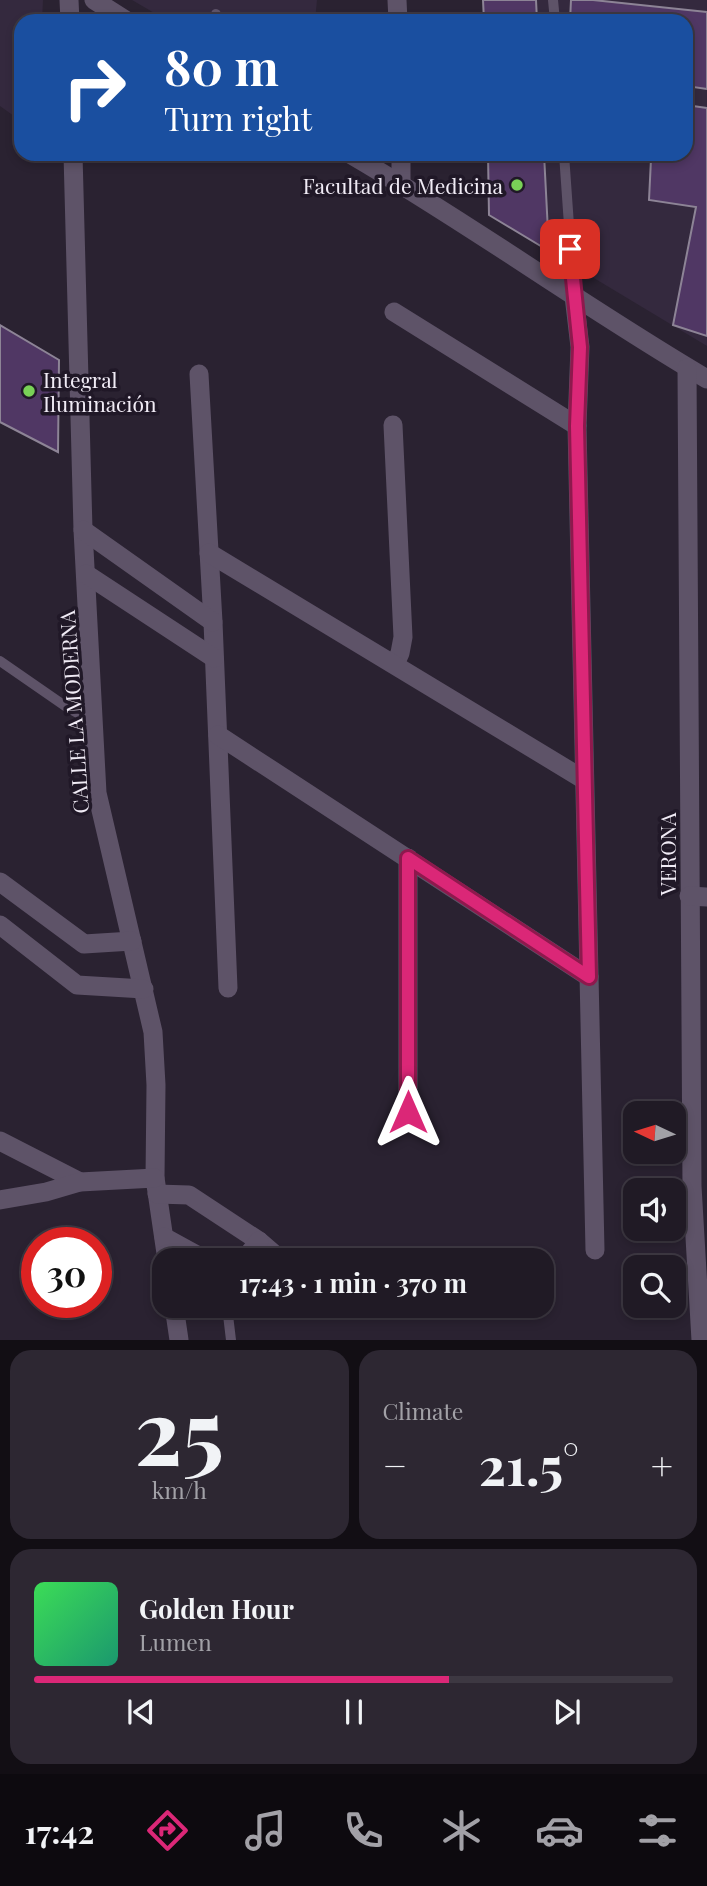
<!DOCTYPE html>
<meta charset="utf-8">
<style>
:root{--surface:#201a25;--page:#2d2732;--text:#f1f3f6;--muted:#a2a1a7;--line:#3d3842;--accent:#db2777}
body{margin:0;font-family:"Playfair Display",serif;background:var(--page);color:var(--text);height:100vh;display:flex;flex-direction:column;font-size:26px;white-space:nowrap}
*{box-sizing:border-box;margin:0}
p{font-size:23px;color:var(--muted)}
.icon{flex:none;width:38px;height:38px;fill:none;stroke:currentColor;stroke-width:2;stroke-linecap:round;stroke-linejoin:round}
.map{position:relative;height:1340px;overflow:hidden}
.side{display:flex;flex-direction:column;gap:10px;padding:10px;background:#120e14;flex:1}
.side>*{flex:none}
.top-card{position:absolute;left:14px;top:14px;width:679px;height:147px;border-radius:21px;box-shadow:0 4px 10px #0003,0 0 0 2px var(--line);background:#1a4fa0;color:#fff;overflow:hidden}
.needle{width:46px;rotate:274deg}
.controls{position:absolute;left:623px;top:1101px;display:grid;gap:14px}
.controls a{display:grid;place-items:center;width:63px;height:63px;border-radius:14px;background:var(--surface);box-shadow:0 4px 10px #0003,0 0 0 2px var(--line);font-size:35px}
.speed{position:absolute;left:21px;top:1227px;display:flex;gap:14px;font-size:35px;font-weight:700;text-align:center}
.speed>*{display:grid;place-content:center;width:91px;height:91px;border-radius:50%;background:var(--surface);box-shadow:0 4px 10px #0003,0 0 0 2px var(--line);line-height:1}
.speed .limit{border:10px solid #d22;background:#fff;color:#111}
.pin{position:absolute;display:grid;place-items:center;width:60px;height:60px;color:#fff;margin:-30px;border-radius:14px;box-shadow:0 4px 10px #0006}
.me{position:absolute;width:77px;margin:-38px;rotate:0deg;stroke-linejoin:round;filter:drop-shadow(0 0 5px #0008)}
.turn{display:flex;align-items:center;gap:24px;height:147px;padding:0 35px;font-size:32px}
.turn .icon{width:91px;height:91px;stroke-width:2.5}
.turn b{display:block;font-size:49px;line-height:60px}
.big{font-size:52px;font-weight:700;line-height:1.1}
.side .card{flex:1;display:flex;flex-direction:column;justify-content:center;gap:10px;min-width:0;padding:0 24px;border-radius:21px;background:var(--page)}
.side .dial{align-items:center;gap:0}
.dial b{font-size:91px;line-height:1}
.song{display:flex;align-items:center;gap:21px}
.cover{width:84px;height:84px;border-radius:10px;background:linear-gradient(135deg,hsl(130 70% 55%),hsl(160 70% 35%))}
.played{height:7px;border-radius:4px;background:linear-gradient(90deg,var(--accent) 65%,var(--line) 65%)}
.keys{display:flex;justify-content:space-around;direction:ltr}
.heat{display:flex;justify-content:space-between;align-items:center;font-size:38px;direction:ltr}
.side .tiles{flex:1;display:grid;gap:10px;grid-template-columns:1fr 1fr}
.card:last-child{grid-column:span 2}
.trip{position:absolute;left:152px;top:1248px;width:402px;height:70px;border-radius:21px;background:var(--surface);box-shadow:0 4px 10px #0003,0 0 0 2px var(--line);font-weight:700;line-height:70px;text-align:center}
.tab-bar{display:flex;height:112px;justify-content:space-around;align-items:center;background:#0d0a0f;color:var(--muted)}
.tab-bar .icon{width:49px;height:49px}
.tab-bar .on{color:var(--accent)}
.tab-bar b{font-size:32px;color:var(--text)}
.map>svg:first-child{display:block}
</style>
<div class="map">
<svg width="707" height="1340" viewBox="0 0 707 1340">
<rect width="100%" height="100%" fill="#2a2231"/>
<g fill="#34293e">
<polygon points="0,0 43,0 42,21 21,21 21,121 0,106"/>
<polygon points="132,0 317,0 315,21 168,21"/>
<polygon points="483,0 707,0 707,346 489,215 488,154 686,154 686,21 484,21"/>
</g>
<g fill="#503764" stroke="#8d8496" stroke-width="2">
<polygon points="483,0 536,0 537,21 484,21"/>
<polygon points="571,0 593,0 707,12 707,89 686,86 686,21 570,21"/>
<polygon points="686,105 707,108 707,336 673,325 696,207 649,200 651,159 638,156 638,154 686,154"/>
<polygon points="488,154 544,154 549,251 489,215"/>
<polygon points="0,325 59,360 58,452 0,422"/>
</g>
<g fill="none" stroke-linecap="round" stroke-linejoin="round">
<g stroke="#5e5368" stroke-width="10">
<polyline points="553,0 555,21"/>
<polyline points="213,21 216,14"/>
<polyline points="564,154 574,296"/>
<polyline points="0,661 65,706 93,722"/>
<polyline points="230,1306 228,1315 231,1340"/>
</g>
<g stroke="#5e5368" stroke-width="19">
<polyline points="69,0 70,21"/>
<polyline points="94,0 127,21"/>
<polyline points="397,0 398,21"/>
<polyline points="73,154 83,530 97,793 153,1032 156,1085 155,1178 167,1260"/>
<path d="M350,154C472,225 586,308 707,379"/>
<polyline points="401,154 401,184"/>
<polyline points="574,296 580,347 577,426 595,1250"/>
<polyline points="394,312 577,426"/>
<polyline points="687,368 692,1186 701,1340"/>
<polyline points="199,374 213,622 228,988"/>
<polyline points="393,425 403,637 400,653 395,664"/>
<polyline points="83,530 213,622"/>
<polyline points="209,553 583,779"/>
<polyline points="86,574 214,658"/>
<polyline points="218,735 589,977"/>
<polyline points="408,858 408,1112"/>
<polyline points="0,882 84,944 132,941"/>
<polyline points="689,896 707,897"/>
<polyline points="0,925 77,985 144,989"/>
<polyline points="0,1141 80,1182"/>
<polyline points="157,1194 189,1195 259,1241 281,1260"/>
<polyline points="0,1200 46,1192 80,1182 155,1178"/>
<polyline points="164,1237 206,1260"/>
<polyline points="244,1260 259,1241"/>
<polyline points="389,1260 425,1257 440,1260"/>
<polyline points="174,1306 179,1340"/>
</g>
</g>
<g fill="none" stroke-linecap="round" stroke-linejoin="round">
<defs>
<polyline id="route" points="408,1112 408,858 589,977 577,426 580,347 570,249"/>
</defs>
<use href="#route" stroke="#8e194d" stroke-width="18"/>
<use href="#route" stroke="#db2777" stroke-width="12"/>
</g>
<g fill="#79d157" stroke="#201827" stroke-width="2.5">
<circle cx="517" cy="185" r="7"/>
<circle cx="29" cy="391" r="7"/>
</g>
<g text-anchor="middle" dominant-baseline="central" stroke-width="7" stroke-linejoin="round" paint-order="stroke">
<g font-size="21" fill="#f0ebf5" stroke="#201827" text-anchor="end">
<text x="503" y="185">Facultad de Medicina</text>
<text x="43" y="379" text-anchor="start">Integral<tspan x="43" dy="24">Iluminación</tspan></text>
</g>
<g font-size="21" fill="#f0ebf5" stroke="#201827">
<text transform="translate(73 712) rotate(-94)">CALLE LA MODERNA</text>
<text transform="translate(667 854) rotate(-90)">VERONA</text>
</g>
</g>
</svg>
<div class="controls">
<a><svg class="needle" viewBox="-14 -14 28 28"><path d="M0-13l5 13h-10z" fill="#e53935"/><path d="M0 13l5-13h-10z" fill="#a2a1a7"/></svg></a>
<a><svg class="icon" aria-label="sound" viewBox="0 0 24 24"><path d="M4 9h4l5-4v14l-5-4H4zM17 9q2 3 0 6"/></svg></a>
<a><svg class="icon" aria-label="search" viewBox="0 0 24 24"><circle cx="10" cy="10" r="6"/><path d="M15 15l6 6"/></svg></a>
</div>
<div class="speed"><div class="limit">30</div></div>
<div class="pin" style="left:570px;top:249px;background:#d93025"><svg class="icon" aria-label="arrive" viewBox="0 0 24 24"><path d="M6 21V4h12l-3 4 3 4H6"/></svg></div>
<svg class="me" style="left:408px;top:1112px" viewBox="-20 -20 40 40"><path d="M0-17L14 15 0 8-14 15z" fill="#db2777" stroke="#fff" stroke-width="4"/></svg>
<div class="trip">17:43 · 1 min · 370 m</div>
<div class="top-card">
<div class="turn"><svg class="icon" aria-label="right" viewBox="0 0 24 24"><path d="M7 20v-9h11M14 6l5 5-5 5"/></svg><div><b>80 m</b>Turn right</div></div>
</div>
</div>
<section class="side">
<div class="tiles">
<div class="card dial"><b>25</b><p>km/h</p></div>
<div class="card"><p>Climate</p>
<div class="heat"><a>−</a><b class="big">21.5°</b><a>+</a></div>
</div>
<div class="card">
<div class="song"><i class="cover"></i><div><b>Golden Hour</b><p>Lumen</p></div></div>
<div class="played"></div>
<div class="keys"><svg class="icon" aria-label="previous" viewBox="0 0 24 24"><path d="M18 5L8 12l10 7zM5 5v14"/></svg><svg class="icon" aria-label="pause" viewBox="0 0 24 24"><path d="M8 5v14M16 5v14"/></svg><svg class="icon" aria-label="next" viewBox="0 0 24 24"><path d="M6 5l10 7-10 7zM19 5v14"/></svg></div>
</div>
</div>
</section>
<nav class="tab-bar">
<b>17:42</b>
<svg class="icon on" aria-label="directions" viewBox="0 0 24 24"><path d="M12 3l9 9-9 9-9-9zM9 14v-3h6M13 9l2 2-2 2"/></svg>
<svg class="icon" aria-label="music" viewBox="0 0 24 24"><path d="M9 18V5l10-2v13"/><circle cx="6" cy="18" r="3"/><circle cx="16" cy="16" r="3"/></svg>
<svg class="icon" aria-label="phone" viewBox="0 0 24 24"><path d="M5 4h4l2 5-3 2q2 4 5 5l2-3 5 2v4C11 20 4 13 5 4z"/></svg>
<svg class="icon" aria-label="climate" viewBox="0 0 24 24"><path d="M12 3v18M4 7l16 10M4 17L20 7"/></svg>
<svg class="icon" aria-label="car" viewBox="0 0 24 24"><path d="M5 17H2v-5l4-1 3-4h7l3 4 3 1v5h-3M9 17h6M6 11h13"/><circle cx="7" cy="17" r="2"/><circle cx="17" cy="17" r="2"/></svg>
<svg class="icon" aria-label="filters" viewBox="0 0 24 24"><path d="M4 7h16M4 17h16"/><circle cx="9" cy="7" r="2"/><circle cx="15" cy="17" r="2"/></svg>
</nav>
